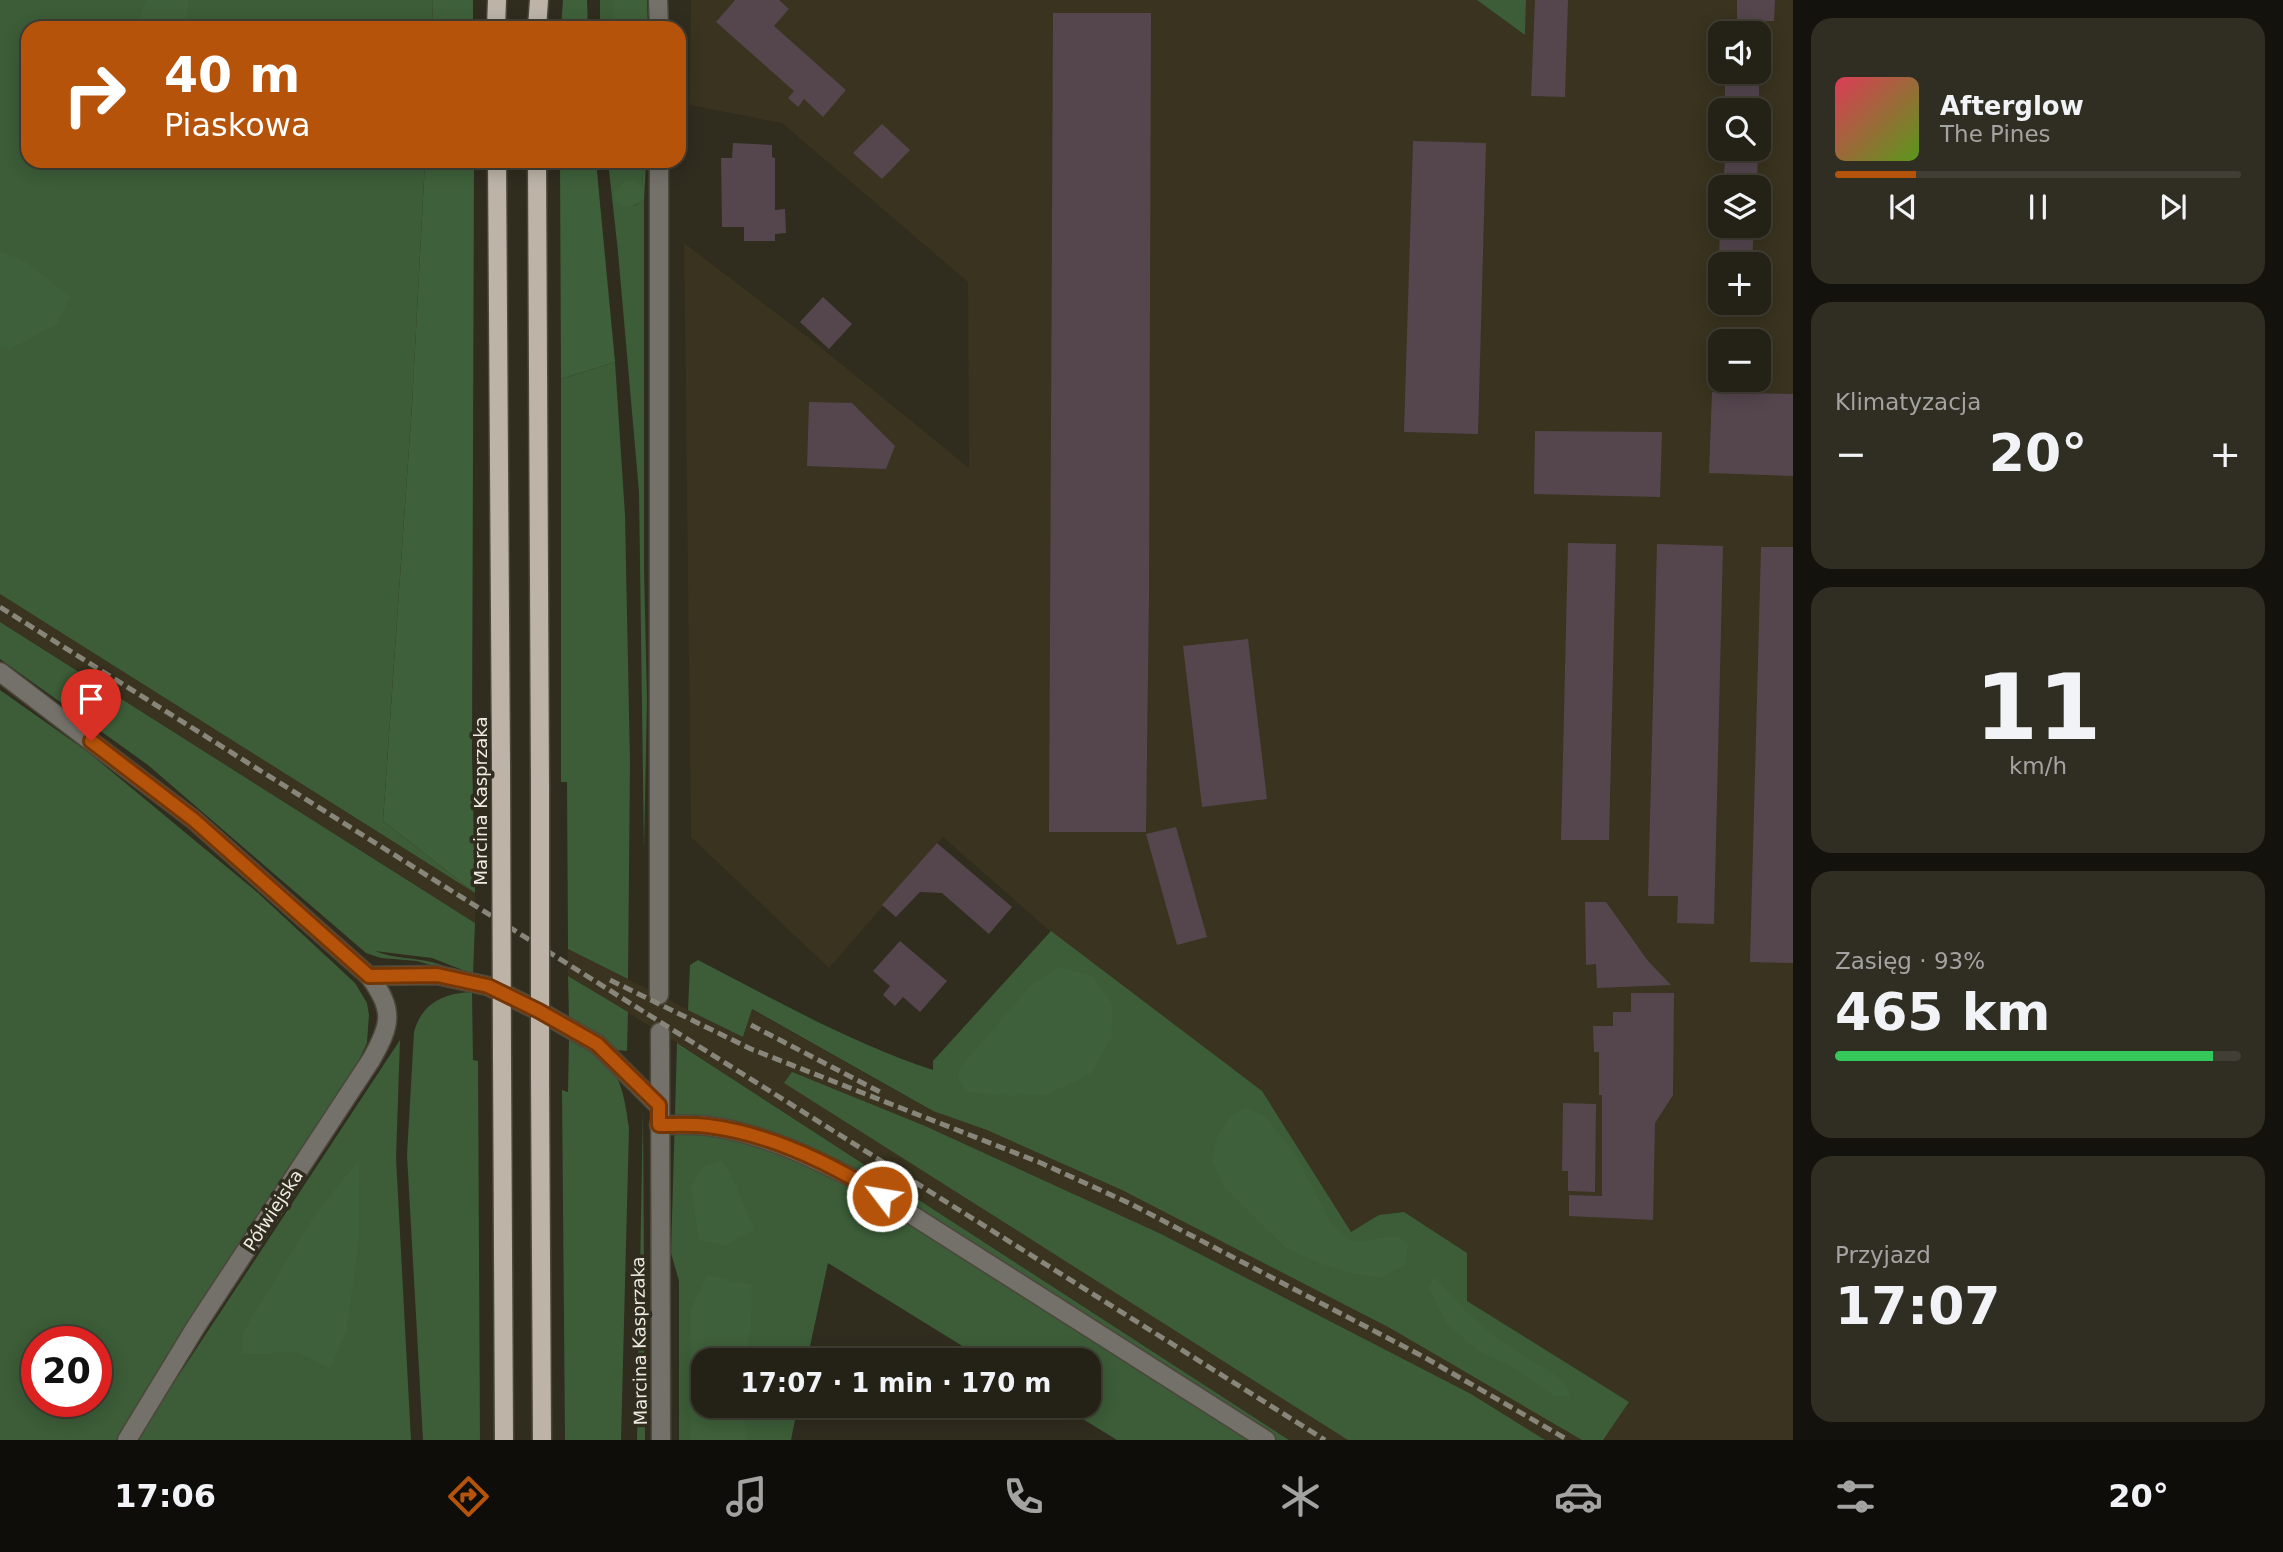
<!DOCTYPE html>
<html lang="pl">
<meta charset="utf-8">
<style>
:root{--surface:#242116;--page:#302e23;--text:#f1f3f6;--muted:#a3a3a1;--line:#413e35;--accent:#b45309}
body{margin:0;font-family:"DejaVu Sans",sans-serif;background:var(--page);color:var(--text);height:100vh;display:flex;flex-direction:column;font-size:26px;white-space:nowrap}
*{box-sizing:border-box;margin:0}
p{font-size:23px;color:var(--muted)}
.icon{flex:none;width:38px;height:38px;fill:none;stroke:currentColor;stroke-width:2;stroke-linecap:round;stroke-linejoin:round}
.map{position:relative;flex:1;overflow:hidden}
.sheet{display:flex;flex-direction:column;gap:18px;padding:18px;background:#14120c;width:490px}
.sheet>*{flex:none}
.top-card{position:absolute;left:21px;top:21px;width:665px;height:147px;border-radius:21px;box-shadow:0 4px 18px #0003,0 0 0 2px var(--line);background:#b45309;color:#fff;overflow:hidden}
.buttons{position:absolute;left:1708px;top:21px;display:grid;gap:14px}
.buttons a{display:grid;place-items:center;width:63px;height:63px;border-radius:14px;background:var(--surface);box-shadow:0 4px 18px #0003,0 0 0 2px var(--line);font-size:35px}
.speed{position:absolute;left:21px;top:1326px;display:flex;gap:14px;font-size:35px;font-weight:700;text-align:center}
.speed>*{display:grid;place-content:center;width:91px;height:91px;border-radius:50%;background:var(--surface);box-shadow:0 4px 18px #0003,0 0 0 2px var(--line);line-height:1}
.speed .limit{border:10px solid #d22;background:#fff;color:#111}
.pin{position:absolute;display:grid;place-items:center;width:60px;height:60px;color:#fff;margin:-72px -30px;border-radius:50% 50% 50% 0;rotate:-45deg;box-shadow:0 0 7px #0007}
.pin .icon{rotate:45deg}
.me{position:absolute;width:77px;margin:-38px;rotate:301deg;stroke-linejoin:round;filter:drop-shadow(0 0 5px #0008)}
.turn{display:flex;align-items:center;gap:24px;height:147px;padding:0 28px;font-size:32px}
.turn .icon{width:91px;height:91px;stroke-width:2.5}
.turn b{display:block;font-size:49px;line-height:60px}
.big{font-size:52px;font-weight:600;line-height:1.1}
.sheet .card{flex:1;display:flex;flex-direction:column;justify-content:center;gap:10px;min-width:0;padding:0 24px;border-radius:21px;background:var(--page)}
.sheet .dial{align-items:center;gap:0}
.dial b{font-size:91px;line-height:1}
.song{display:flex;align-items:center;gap:21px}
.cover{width:84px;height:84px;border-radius:10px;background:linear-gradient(135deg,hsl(350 70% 55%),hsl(90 70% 35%))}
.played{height:7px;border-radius:4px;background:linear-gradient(90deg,var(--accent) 20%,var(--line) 20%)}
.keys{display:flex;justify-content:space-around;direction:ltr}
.heat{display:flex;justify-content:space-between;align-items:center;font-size:38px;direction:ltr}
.charge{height:10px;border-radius:5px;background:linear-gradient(90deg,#34c759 93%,var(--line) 0)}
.trip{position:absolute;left:691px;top:1348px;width:410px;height:70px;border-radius:21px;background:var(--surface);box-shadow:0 4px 18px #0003,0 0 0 2px var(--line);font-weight:600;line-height:70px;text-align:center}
.menu{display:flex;height:112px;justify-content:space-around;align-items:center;background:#0e0d09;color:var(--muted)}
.menu .icon{width:49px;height:49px}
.menu .current{color:var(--accent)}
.menu b{font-size:32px;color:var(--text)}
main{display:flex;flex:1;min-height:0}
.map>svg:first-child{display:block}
</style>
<main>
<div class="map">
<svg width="1793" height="1440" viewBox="0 0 1793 1440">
<rect width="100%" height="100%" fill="#302c1e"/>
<g fill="#39331f" fill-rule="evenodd">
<path d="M691,0H1477L1525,34L1526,0H1793V1440H1289L677,1043L568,976V949L743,1037L751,1009L932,1111L933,1061L1051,932L943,837L829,968L691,837L684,243L813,341L969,468L968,282L782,123L689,105ZM1720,33H1759V72H1720ZM1720,110H1759V149H1720ZM1720,187H1759V226H1720ZM1720,264H1759V303H1720ZM1720,341H1759V380H1720Z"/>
<polygon points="0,594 475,893 475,923 0,622"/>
</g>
<g fill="#3c5d38" fill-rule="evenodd">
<polygon points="0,0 433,0 432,28 28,28 28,161 425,161 412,405 383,821 475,893 0,594"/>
<rect x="600" y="0" width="14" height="28"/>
<polygon points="1477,0 1526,0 1525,35"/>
<polygon points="608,161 644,161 642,188 634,206 644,200 644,569 647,699 644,850 639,492 618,252"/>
<polygon points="615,362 625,515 630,762 628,979 568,949 567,782 561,782 561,379"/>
<path d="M0,622L475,923L473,974L432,958L375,951C401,962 430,955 455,972L417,961L381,958L366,953L148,765L0,659Z"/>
<path d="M0,690L88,752L258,893L355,983L367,1003L369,1015L367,1043L360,1058L117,1440H0ZM37,1342H96V1402H37Z"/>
<path d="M1051,931L1262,1091L1351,1232L1379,1215L1404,1212L1467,1253V1301L1629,1402L1603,1440H1582L1390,1328L1122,1190L987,1130L933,1111L752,1009L743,1037L688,1010L690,965L698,960C775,1000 851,1043 933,1070V1061Z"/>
<polygon points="568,976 628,1012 627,1051 617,1050 602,1037 569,1020"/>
<path d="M472,992L473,1060L478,1061L480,1440H423L407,1155L414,1032C422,1003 444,993 472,992Z"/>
<path d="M569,1037C616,1063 622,1075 629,1128L621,1440H565L562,1090L568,1092Z"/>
<polygon points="400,1040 396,1158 411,1440 136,1440"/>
<polygon points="677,1043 1289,1440 1117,1440 1060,1405 1088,1405 1088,1360 985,1360 828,1263 807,1360 704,1360 704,1405 798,1405 791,1440 679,1440 679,1281 671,1253"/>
<polygon points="792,1072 925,1126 1161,1234 1471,1394 1545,1440 1348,1440 784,1083"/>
<polygon points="643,1107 645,1440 637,1440"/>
</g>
<g fill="#3e603a">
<polygon points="146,0 189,0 185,28 136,28"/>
<polygon points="433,0 473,0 473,28 432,28"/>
<polygon points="563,0 587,0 588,28 561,28"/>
<polygon points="614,0 647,0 648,28 614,28"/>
<polygon points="306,161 380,161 369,168 322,170"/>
<polygon points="425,161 474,161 472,752 475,893 383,821 412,405"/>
<polygon points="560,161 596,161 615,362 561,379"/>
<path d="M644,161H646L644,200C634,207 626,209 615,203L614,194L624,181L633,180L642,187Z"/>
<polygon points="0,252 25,261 70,297 57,324 11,349 0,347"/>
<polygon points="1059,967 1092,976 1113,1005 1111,1037 1091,1074 1046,1095 1008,1096 966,1092 958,1077 960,1067 1033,983"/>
<polygon points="1246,1108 1265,1116 1294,1152 1333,1226 1353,1242 1397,1236 1408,1244 1406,1264 1382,1278 1350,1273 1318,1263 1286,1248 1255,1218 1224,1187 1212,1161 1219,1133 1232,1115"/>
<polygon points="359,1160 359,1235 347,1330 330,1369 297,1352 242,1354 243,1332 316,1213"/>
<polygon points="722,1161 731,1175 754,1229 726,1246 699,1239 691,1189 702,1167"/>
<polygon points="707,1276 752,1284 751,1331 743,1360 704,1360 704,1405 743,1405 747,1440 691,1440 691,1309"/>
<path d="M1434,1276C1458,1304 1480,1327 1511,1348C1533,1363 1553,1368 1569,1390V1396H1554L1516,1369L1478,1351L1447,1324L1429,1288Z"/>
</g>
<g fill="#55464e">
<polygon points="735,0 779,0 789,9 774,26 846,90 823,117 804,99 798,107 788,98 794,91 716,22"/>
<polygon points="1535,0 1568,0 1565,97 1531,96"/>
<polygon points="1737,0 1775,0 1774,21 1737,21"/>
<polygon points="1053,13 1151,13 1149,594 1146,832 1049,832"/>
<polygon points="1725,85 1759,86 1759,110 1725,110"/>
<polygon points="882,124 910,150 882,179 853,153"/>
<polygon points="1413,141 1486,143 1478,434 1404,432"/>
<polygon points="733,143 772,145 772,157 775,158 775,210 785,209 786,233 775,234 775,241 744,241 744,227 722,227 721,158 732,158"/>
<polygon points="1726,149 1758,149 1757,187 1723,187"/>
<polygon points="1720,226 1754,226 1752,264 1721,264 1719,262"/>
<polygon points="823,297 852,324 829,349 800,322"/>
<rect x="1720" y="303" width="32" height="13"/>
<polygon points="1712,392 1793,394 1793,476 1709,473"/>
<polygon points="809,402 852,403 895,446 886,469 807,466"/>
<polygon points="1535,431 1662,432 1660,497 1534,494"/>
<polygon points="1568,543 1616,544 1609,840 1561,840"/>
<polygon points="1657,544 1723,546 1714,924 1677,923 1678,896 1648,896"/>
<polygon points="1761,547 1793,547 1793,963 1750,962"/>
<polygon points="1248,639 1267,799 1202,807 1183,646"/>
<polygon points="1176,827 1207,937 1177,945 1146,834"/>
<polygon points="937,843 1012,907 989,934 942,893 920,892 896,917 882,905"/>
<polygon points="1585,902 1606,902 1648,961 1671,985 1597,988 1596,964 1586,965"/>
<polygon points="900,941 947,981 920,1012 903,997 895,1006 883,995 890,986 873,971"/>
<polygon points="1631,993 1674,993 1673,1095 1655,1123 1653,1220 1569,1216 1569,1195 1602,1196 1602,1095 1599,1095 1599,1052 1594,1052 1593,1026 1613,1026 1613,1012 1631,1012"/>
<polygon points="1563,1103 1596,1104 1595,1192 1568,1191 1568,1171 1562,1171"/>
</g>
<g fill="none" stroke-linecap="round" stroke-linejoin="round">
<defs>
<g id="minor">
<polyline points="658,0 659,28"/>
<polyline points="659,161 659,995"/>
<path d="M0,672L194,820L369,976C395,1010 391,1025 371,1060L197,1325L127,1440"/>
<polyline points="369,976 437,975 488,986 539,1011 597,1044 659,1106"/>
<polyline points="660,1032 661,1440"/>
<path d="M659,1125C675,1125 692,1124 708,1126C762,1133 812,1157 860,1182L1266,1440"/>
</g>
<g id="major">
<polyline points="496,28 497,0"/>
<polyline points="537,28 539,0"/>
<polyline points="497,161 501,767"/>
<polyline points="537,161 540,786"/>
<polyline points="502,1058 504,1440"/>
<polyline points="540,1077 542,1440"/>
</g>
</defs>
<use href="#minor" stroke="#4b473a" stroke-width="21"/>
<use href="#major" stroke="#4b473a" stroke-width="21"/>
<use href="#minor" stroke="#74706a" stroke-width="18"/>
<use href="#major" stroke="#bdb3a7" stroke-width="18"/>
<g stroke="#88857a" stroke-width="5" stroke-dasharray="10 5" stroke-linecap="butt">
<polyline points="0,607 1325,1440"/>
<polyline points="610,980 751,1049 1041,1163 1131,1204 1424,1357 1568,1440"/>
<polyline points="751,1025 880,1092"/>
</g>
<defs>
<g id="major-bridge">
<polyline points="501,767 502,1058"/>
<polyline points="540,1077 540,786"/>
</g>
</defs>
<use href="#major-bridge" stroke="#4b473a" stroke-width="21" stroke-linecap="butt"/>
<use href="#major-bridge" stroke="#bdb3a7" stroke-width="18"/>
</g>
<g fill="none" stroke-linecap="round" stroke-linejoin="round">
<defs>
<path id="route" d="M91,741L194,820L369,976L437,975L488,986L539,1011L597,1044L659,1105V1125C675,1125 692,1124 708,1126C771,1134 830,1163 882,1196"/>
</defs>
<use href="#route" stroke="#753606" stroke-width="18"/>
<use href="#route" stroke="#b45309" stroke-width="12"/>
</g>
<g text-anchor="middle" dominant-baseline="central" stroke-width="7" stroke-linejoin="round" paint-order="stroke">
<g font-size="18" fill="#efece4" stroke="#302c1e">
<text transform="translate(480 801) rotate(-90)">Marcina Kasprzaka</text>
<text transform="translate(273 1210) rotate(-57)">Półwiejska</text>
<text transform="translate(639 1341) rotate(-91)">Marcina Kasprzaka</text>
</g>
</g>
</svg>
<div class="buttons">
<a><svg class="icon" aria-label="sound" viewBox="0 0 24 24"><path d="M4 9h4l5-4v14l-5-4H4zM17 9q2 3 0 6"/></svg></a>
<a><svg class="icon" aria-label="search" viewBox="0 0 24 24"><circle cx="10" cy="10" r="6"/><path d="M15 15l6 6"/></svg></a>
<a><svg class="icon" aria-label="layers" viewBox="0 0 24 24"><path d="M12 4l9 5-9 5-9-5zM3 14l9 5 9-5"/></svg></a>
<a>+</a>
<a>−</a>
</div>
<div class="speed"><div class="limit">20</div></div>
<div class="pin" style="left:91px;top:741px;background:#d93025"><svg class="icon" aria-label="arrive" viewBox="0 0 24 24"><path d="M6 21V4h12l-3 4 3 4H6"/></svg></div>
<svg class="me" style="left:882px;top:1196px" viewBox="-20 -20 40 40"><circle r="17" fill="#b45309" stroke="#fff" stroke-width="3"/><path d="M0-11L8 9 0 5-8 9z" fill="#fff"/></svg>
<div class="trip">17:07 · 1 min · 170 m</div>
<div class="top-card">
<div class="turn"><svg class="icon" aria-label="right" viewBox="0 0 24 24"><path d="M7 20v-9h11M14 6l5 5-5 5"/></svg><div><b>40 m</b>Piaskowa</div></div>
</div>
</div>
<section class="sheet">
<div class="card">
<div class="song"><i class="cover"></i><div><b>Afterglow</b><p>The Pines</p></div></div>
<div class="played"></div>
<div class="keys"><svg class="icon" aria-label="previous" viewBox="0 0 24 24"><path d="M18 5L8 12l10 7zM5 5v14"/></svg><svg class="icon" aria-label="pause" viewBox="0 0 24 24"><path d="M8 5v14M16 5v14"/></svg><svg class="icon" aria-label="next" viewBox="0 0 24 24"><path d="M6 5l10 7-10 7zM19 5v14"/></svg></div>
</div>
<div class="card"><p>Klimatyzacja</p>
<div class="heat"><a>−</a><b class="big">20°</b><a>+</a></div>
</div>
<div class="card dial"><b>11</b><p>km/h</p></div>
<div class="card"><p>Zasięg · 93%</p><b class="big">465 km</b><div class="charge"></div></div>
<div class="card"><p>Przyjazd</p><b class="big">17:07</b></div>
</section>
</main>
<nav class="menu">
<b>17:06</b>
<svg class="icon current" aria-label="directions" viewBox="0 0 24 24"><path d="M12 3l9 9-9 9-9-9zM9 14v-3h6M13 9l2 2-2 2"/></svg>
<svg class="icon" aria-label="music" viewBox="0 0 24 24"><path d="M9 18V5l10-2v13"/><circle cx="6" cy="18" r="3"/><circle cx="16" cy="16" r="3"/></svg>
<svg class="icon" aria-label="phone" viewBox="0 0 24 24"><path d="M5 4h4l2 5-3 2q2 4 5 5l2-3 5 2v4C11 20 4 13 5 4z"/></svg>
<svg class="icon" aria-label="climate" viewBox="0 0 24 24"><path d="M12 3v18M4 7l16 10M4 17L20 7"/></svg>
<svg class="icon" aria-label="car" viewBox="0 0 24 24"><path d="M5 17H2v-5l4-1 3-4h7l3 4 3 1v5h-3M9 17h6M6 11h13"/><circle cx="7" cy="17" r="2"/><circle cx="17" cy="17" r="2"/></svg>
<svg class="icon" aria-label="filters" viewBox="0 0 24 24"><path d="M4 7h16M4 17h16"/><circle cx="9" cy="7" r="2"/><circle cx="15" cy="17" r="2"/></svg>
<b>20°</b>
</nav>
